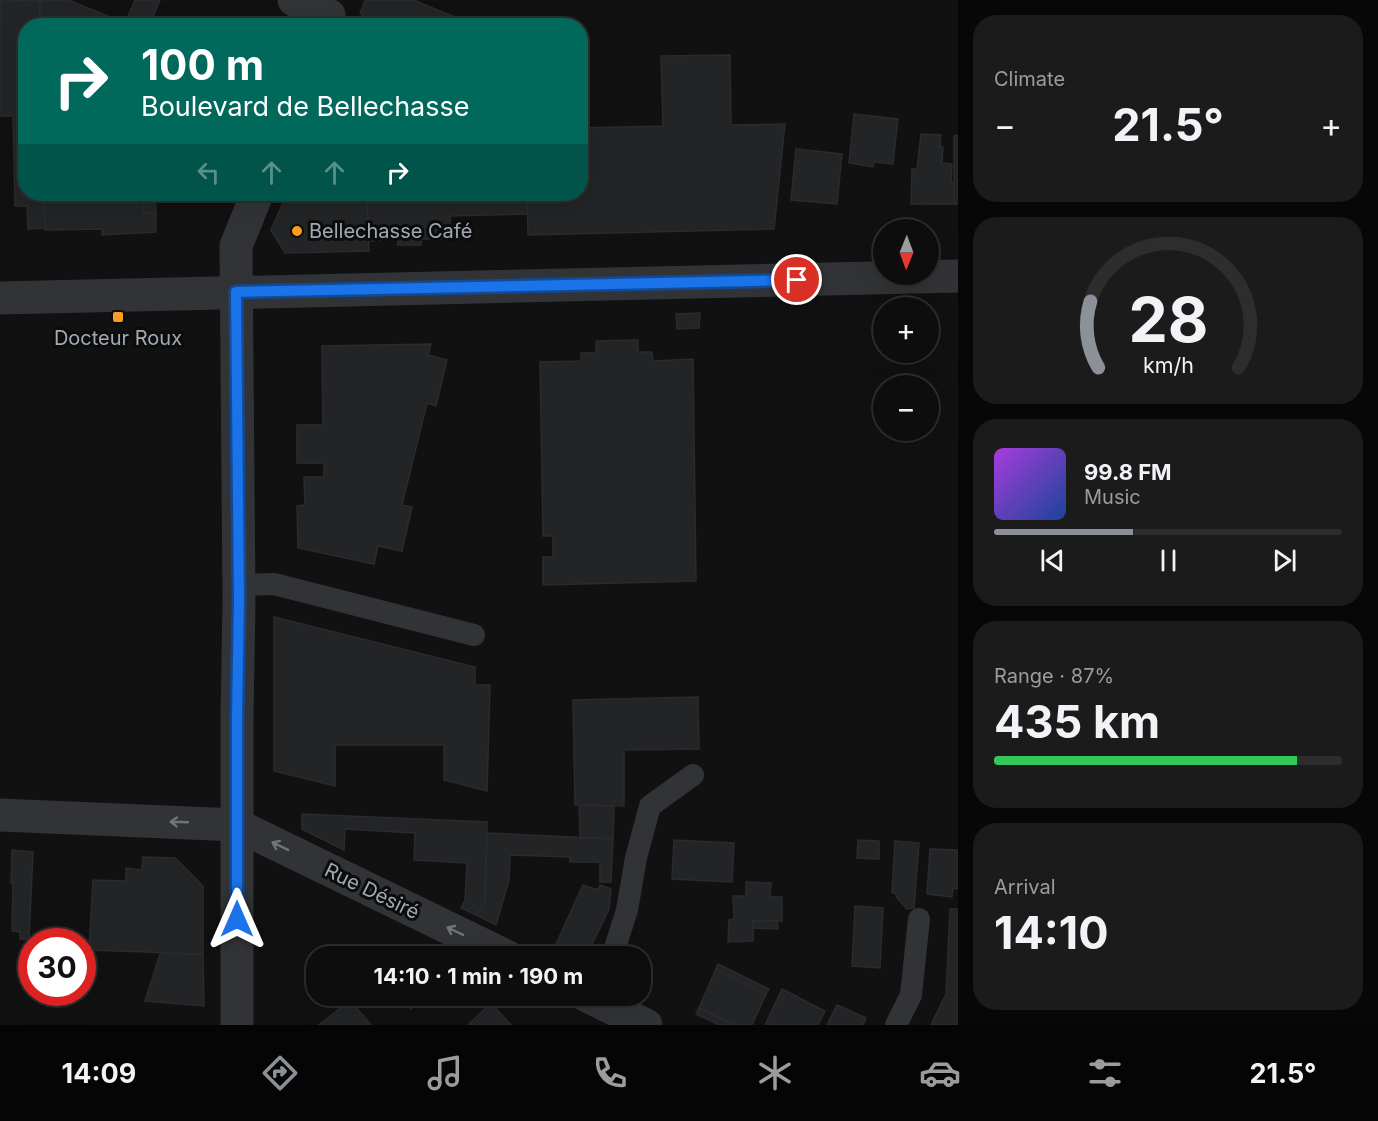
<!DOCTYPE html>
<meta charset="utf-8">
<style>
:root{--surface:#0d0d0e;--page:#1b1b1c;--text:#f1f3f6;--muted:#9a9c9e;--line:#2d2d2e;--accent:#8c9099}
body{margin:0;font-family:Inter,sans-serif;background:var(--page);color:var(--text);height:100vh;display:flex;flex-direction:column;font-size:22px;white-space:nowrap}
*{box-sizing:border-box;margin:0}
p{font-size:20px;color:var(--muted)}
.icon{flex:none;width:33px;height:33px;fill:none;stroke:currentColor;stroke-width:2;stroke-linecap:round;stroke-linejoin:round}
.map{position:relative;flex:1;overflow:hidden}
.side{display:flex;flex-direction:column;gap:15px;padding:15px;background:#070708;width:420px}
.side>*{flex:none}
.hud{position:absolute;left:18px;top:18px;width:570px;height:183px;border-radius:24px;box-shadow:0 6px 24px #0002,0 0 0 2px var(--line);background:#00695c;color:#fff;overflow:hidden}
.needle{width:39px;rotate:181deg}
.controls{position:absolute;left:873px;top:219px;display:grid;gap:12px}
.controls a{display:grid;place-items:center;width:66px;height:66px;border-radius:50%;background:var(--surface);box-shadow:0 6px 24px #0002,0 0 0 2px var(--line);font-size:30px}
.speed{position:absolute;left:18px;top:928px;display:flex;gap:12px;font-size:30px;font-weight:700;text-align:center}
.speed>*{display:grid;place-content:center;width:78px;height:78px;border-radius:50%;background:var(--surface);box-shadow:0 6px 24px #0002,0 0 0 2px var(--line);line-height:1}
.speed .limit{border:9px solid #d22;background:#fff;color:#111}
.pin{position:absolute;display:grid;place-items:center;width:51px;height:51px;color:#fff;margin:-26px;border:3px solid #fff;border-radius:50%;box-shadow:0 2px 6px #0007}
.me{position:absolute;width:66px;margin:-33px;rotate:0deg;stroke-linejoin:round;filter:drop-shadow(0 0 4px #0008)}
.turn{display:flex;align-items:center;gap:21px;height:126px;padding:0 24px;font-size:27px}
.turn .icon{width:78px;height:78px;stroke-width:2.5}
.turn b{display:block;font-size:42px;line-height:51px}
.lanes{display:flex;align-items:center;height:57px;padding:0 24px;background:#0003;justify-content:center;gap:30px;direction:ltr}
.lanes .off{opacity:.35}
.big{font-size:45px;font-weight:700;line-height:1.1}
.side .card{flex:1;display:flex;flex-direction:column;justify-content:center;gap:9px;min-width:0;padding:0 21px;border-radius:24px;background:var(--page)}
.side .dial{align-items:center;gap:0}
.dial svg{height:156px;overflow:visible;fill:none;stroke:var(--line);stroke-width:7;stroke-linecap:round;text-anchor:middle}
.dial text{fill:var(--text);stroke:none}
.song{display:flex;align-items:center;gap:18px}
.cover{width:72px;height:72px;border-radius:9px;background:linear-gradient(135deg,hsl(280 70% 55%),hsl(220 70% 35%))}
.played{height:6px;border-radius:3px;background:linear-gradient(90deg,var(--accent) 40%,var(--line) 40%)}
.keys{display:flex;justify-content:space-around;direction:ltr}
.heat{display:flex;justify-content:space-between;align-items:center;font-size:33px;direction:ltr}
.charge{height:9px;border-radius:4px;background:linear-gradient(90deg,#34c759 87%,var(--line) 0)}
.trip{position:absolute;left:306px;top:946px;width:345px;height:60px;border-radius:24px;background:var(--surface);box-shadow:0 6px 24px #0002,0 0 0 2px var(--line);font-weight:700;line-height:60px;text-align:center}
.dock{display:flex;height:96px;justify-content:space-around;align-items:center;background:#050506;color:var(--muted)}
.dock .icon{width:42px;height:42px}
.dock .current{color:var(--accent)}
.dock b{font-size:27px;color:var(--text)}
main{display:flex;flex:1;min-height:0}
.map>svg:first-child{display:block}
</style>
<main>
<div class="map">
<svg width="958" height="1025" viewBox="0 0 958 1025">
<rect width="100%" height="100%" fill="#111112"/>
<g fill="#232426" stroke="#2a2b2e" stroke-width="1.5">
<polygon points="0,0 40,0 40,26 26,26 26,194 44,194 45,228 28,229 27,206 15,206 13,116 0,116"/>
<polygon points="40,0 68,0 125,23 124,26 40,26"/>
<polygon points="135,0 160,0 149,26 124,26"/>
<polygon points="365,0 413,0 460,19 458,26 388,26 360,14"/>
<polygon points="730,55 731,125 785,124 774,229 528,235 527,194 580,194 580,128 663,126 661,56"/>
<polygon points="854,114 898,119 893,164 874,162 873,167 849,163"/>
<polygon points="921,134 941,135 940,147 943,147 942,163 952,164 951,182 955,183 954,204 911,204 912,169 917,169"/>
<polygon points="958,135 958,204 954,204 954,136"/>
<polygon points="796,149 842,154 837,204 791,200"/>
<polygon points="44,194 144,194 144,213 156,213 156,232 102,235 102,229 45,230"/>
<polygon points="144,194 155,194 156,213 144,213"/>
<polygon points="287,194 317,194 319,198 367,198 369,251 285,253 271,230"/>
<polygon points="448,194 527,194 528,214 450,216 450,239 421,239 421,245 398,245 397,239 369,241 367,198"/>
<polygon points="700,313 699,328 677,329 676,314"/>
<polygon points="638,340 638,352 652,352 653,361 693,359 696,581 543,585 543,557 553,557 553,536 543,536 540,362 581,361 581,353 596,353 596,341"/>
<polygon points="431,344 428,355 447,360 436,406 427,403 402,505 412,507 402,551 378,546 374,564 298,548 297,506 305,505 304,477 324,477 324,463 297,463 297,425 323,425 322,346"/>
<polygon points="274,617 475,667 475,685 490,685 487,791 444,780 444,745 335,745 335,786 274,771"/>
<polygon points="698,697 699,749 624,750 624,806 575,805 573,700"/>
<polygon points="579,805 614,806 613,839 580,837"/>
<polygon points="302,814 487,822 485,903 476,915 461,908 465,900 467,863 414,860 415,833 345,829 344,850 302,829"/>
<polygon points="487,833 613,839 611,882 600,882 600,862 570,862 570,857 510,855 509,880 496,925 476,915 485,903"/>
<polygon points="674,840 734,843 732,882 672,879"/>
<polygon points="858,840 879,841 879,859 857,858"/>
<polygon points="895,841 919,843 914,908 907,909 897,898 896,894 892,892"/>
<polygon points="930,849 958,850 958,889 953,888 952,897 927,894"/>
<polygon points="12,850 33,852 29,939 20,939 20,932 12,931 13,883 11,883"/>
<polygon points="143,857 175,858 203,886 203,954 89,950 93,880 126,881 126,868 142,870"/>
<polygon points="746,882 771,883 770,897 782,897 782,921 753,921 753,941 728,942 729,920 734,919 733,896 746,896"/>
<polygon points="583,885 598,890 600,885 611,889 609,909 586,957 560,957 552,953"/>
<polygon points="855,906 883,908 880,968 852,966"/>
<polygon points="950,909 958,909 958,1025 931,1025 946,994"/>
<polygon points="753,921 777,921 778,929 753,928"/>
<polygon points="160,954 203,954 204,1006 145,1001"/>
<polygon points="718,964 769,989 766,994 716,969"/>
<polygon points="716,969 766,994 752,1025 734,1025 699,1008"/>
<polygon points="782,989 825,1011 818,1025 765,1025"/>
<polygon points="400,996 426,996 411,1009"/>
<polygon points="350,1000 371,1025 319,1025"/>
<polygon points="491,1003 511,1025 468,1025"/>
<polygon points="837,1005 866,1018 863,1025 827,1025"/>
<polygon points="699,1008 734,1025 719,1025 696,1014"/>
</g>
<g fill="none" stroke-linecap="round" stroke-linejoin="round">
<g stroke="#313337" stroke-width="22">
<polyline points="239,585 274,584 474,635"/>
<polyline points="612,957 627,910 636,858 650,806 693,775"/>
<polyline points="896,1025 911,995 919,919"/>
</g>
<g stroke="#313337" stroke-width="33">
<polyline points="294,0 329,15"/>
<polyline points="0,815 237,825 508,957"/>
<polyline points="587,996 646,1025"/>
<polyline points="237,1025 237,718 239,600 236,246 257,194"/>
</g>
<polyline stroke="#313337" stroke-width="33" points="0,298 958,276"/>
</g>
<defs><path id="oneway-shaft" d="M-6 0H5M1.5-3L5.5 0L1.5 3" fill="none" stroke-width="1.6" stroke-linecap="round" stroke-linejoin="round" transform="scale(1.5)"/></defs>
<g stroke="#6f747c">
<use href="#oneway-shaft" transform="translate(179 822) rotate(-178)"/>
<use href="#oneway-shaft" transform="translate(280 846) rotate(-154)"/>
<use href="#oneway-shaft" transform="translate(455 931) rotate(-154)"/>
</g>
<g fill="none" stroke-linecap="round" stroke-linejoin="round">
<defs>
<polyline id="route" points="237,919 237,718 239,600 236,292 797,280"/>
</defs>
<use href="#route" stroke="#114b97" stroke-width="15"/>
<use href="#route" stroke="#1a73e8" stroke-width="10"/>
</g>
<g fill="#fc9c1f" stroke="#0c0c0d" stroke-width="2">
<circle cx="297" cy="231" r="6"/>
<rect x="112" y="311" width="12" height="12" rx="3"/>
</g>
<g text-anchor="middle" dominant-baseline="central" stroke-width="6" stroke-linejoin="round" paint-order="stroke">
<g font-size="20" fill="#a1a9b4" stroke="#0c0c0d" text-anchor="start">
<text x="309" y="231">Bellechasse Café</text>
<text x="118" y="338" text-anchor="middle">Docteur Roux</text>
</g>
<g font-size="20" fill="#a1a9b4" stroke="#0c0c0d">
<text transform="translate(372 891) rotate(26)">Rue Désiré</text>
</g>
</g>
</svg>
<div class="controls">
<a><svg class="needle" viewBox="-14 -14 28 28"><path d="M0-13l5 13h-10z" fill="#e53935"/><path d="M0 13l5-13h-10z" fill="#9a9c9e"/></svg></a>
<a>+</a>
<a>−</a>
</div>
<div class="speed"><div class="limit">30</div></div>
<div class="pin" style="left:797px;top:280px;background:#d93025"><svg class="icon" aria-label="arrive" viewBox="0 0 24 24"><path d="M6 21V4h12l-3 4 3 4H6"/></svg></div>
<svg class="me" style="left:237px;top:919px" viewBox="-20 -20 40 40"><path d="M0-17L14 15 0 8-14 15z" fill="#1a73e8" stroke="#fff" stroke-width="4"/></svg>
<div class="trip">14:10 · 1 min · 190 m</div>
<div class="hud">
<div class="turn"><svg class="icon" aria-label="right" viewBox="0 0 24 24"><path d="M7 20v-9h11M14 6l5 5-5 5"/></svg><div><b>100 m</b>Boulevard de Bellechasse</div></div>
<div class="lanes"><svg class="icon off" aria-label="left" viewBox="0 0 24 24"><path d="M17 20v-9H6M10 6l-5 5 5 5"/></svg><svg class="icon off" aria-label="ahead" viewBox="0 0 24 24"><path d="M12 20V5M6 11l6-6 6 6"/></svg><svg class="icon off" aria-label="ahead" viewBox="0 0 24 24"><path d="M12 20V5M6 11l6-6 6 6"/></svg><svg class="icon" aria-label="right" viewBox="0 0 24 24"><path d="M7 20v-9h11M14 6l5 5-5 5"/></svg></div>
</div>
</div>
<section class="side">
<div class="card"><p>Climate</p>
<div class="heat"><a>−</a><b class="big">21.5°</b><a>+</a></div>
</div>
<div class="card dial"><svg viewBox="0 0 100 80">
<path d="M14 69A42 42 0 1 1 86 69"/>
<path d="M14 69A42 42 0 0 1 10 35" stroke="#8c9099"/>
<text x="50" y="56" font-size="32" font-weight="700">28</text>
<text x="50" y="72" font-size="11">km/h</text>
</svg></div>
<div class="card">
<div class="song"><i class="cover"></i><div><b>99.8 FM</b><p>Music</p></div></div>
<div class="played"></div>
<div class="keys"><svg class="icon" aria-label="previous" viewBox="0 0 24 24"><path d="M18 5L8 12l10 7zM5 5v14"/></svg><svg class="icon" aria-label="pause" viewBox="0 0 24 24"><path d="M8 5v14M16 5v14"/></svg><svg class="icon" aria-label="next" viewBox="0 0 24 24"><path d="M6 5l10 7-10 7zM19 5v14"/></svg></div>
</div>
<div class="card"><p>Range · 87%</p><b class="big">435 km</b><div class="charge"></div></div>
<div class="card"><p>Arrival</p><b class="big">14:10</b></div>
</section>
</main>
<nav class="dock">
<b>14:09</b>
<svg class="icon current" aria-label="directions" viewBox="0 0 24 24"><path d="M12 3l9 9-9 9-9-9zM9 14v-3h6M13 9l2 2-2 2"/></svg>
<svg class="icon" aria-label="music" viewBox="0 0 24 24"><path d="M9 18V5l10-2v13"/><circle cx="6" cy="18" r="3"/><circle cx="16" cy="16" r="3"/></svg>
<svg class="icon" aria-label="phone" viewBox="0 0 24 24"><path d="M5 4h4l2 5-3 2q2 4 5 5l2-3 5 2v4C11 20 4 13 5 4z"/></svg>
<svg class="icon" aria-label="climate" viewBox="0 0 24 24"><path d="M12 3v18M4 7l16 10M4 17L20 7"/></svg>
<svg class="icon" aria-label="car" viewBox="0 0 24 24"><path d="M5 17H2v-5l4-1 3-4h7l3 4 3 1v5h-3M9 17h6M6 11h13"/><circle cx="7" cy="17" r="2"/><circle cx="17" cy="17" r="2"/></svg>
<svg class="icon" aria-label="filters" viewBox="0 0 24 24"><path d="M4 7h16M4 17h16"/><circle cx="9" cy="7" r="2"/><circle cx="15" cy="17" r="2"/></svg>
<b>21.5°</b>
</nav>
